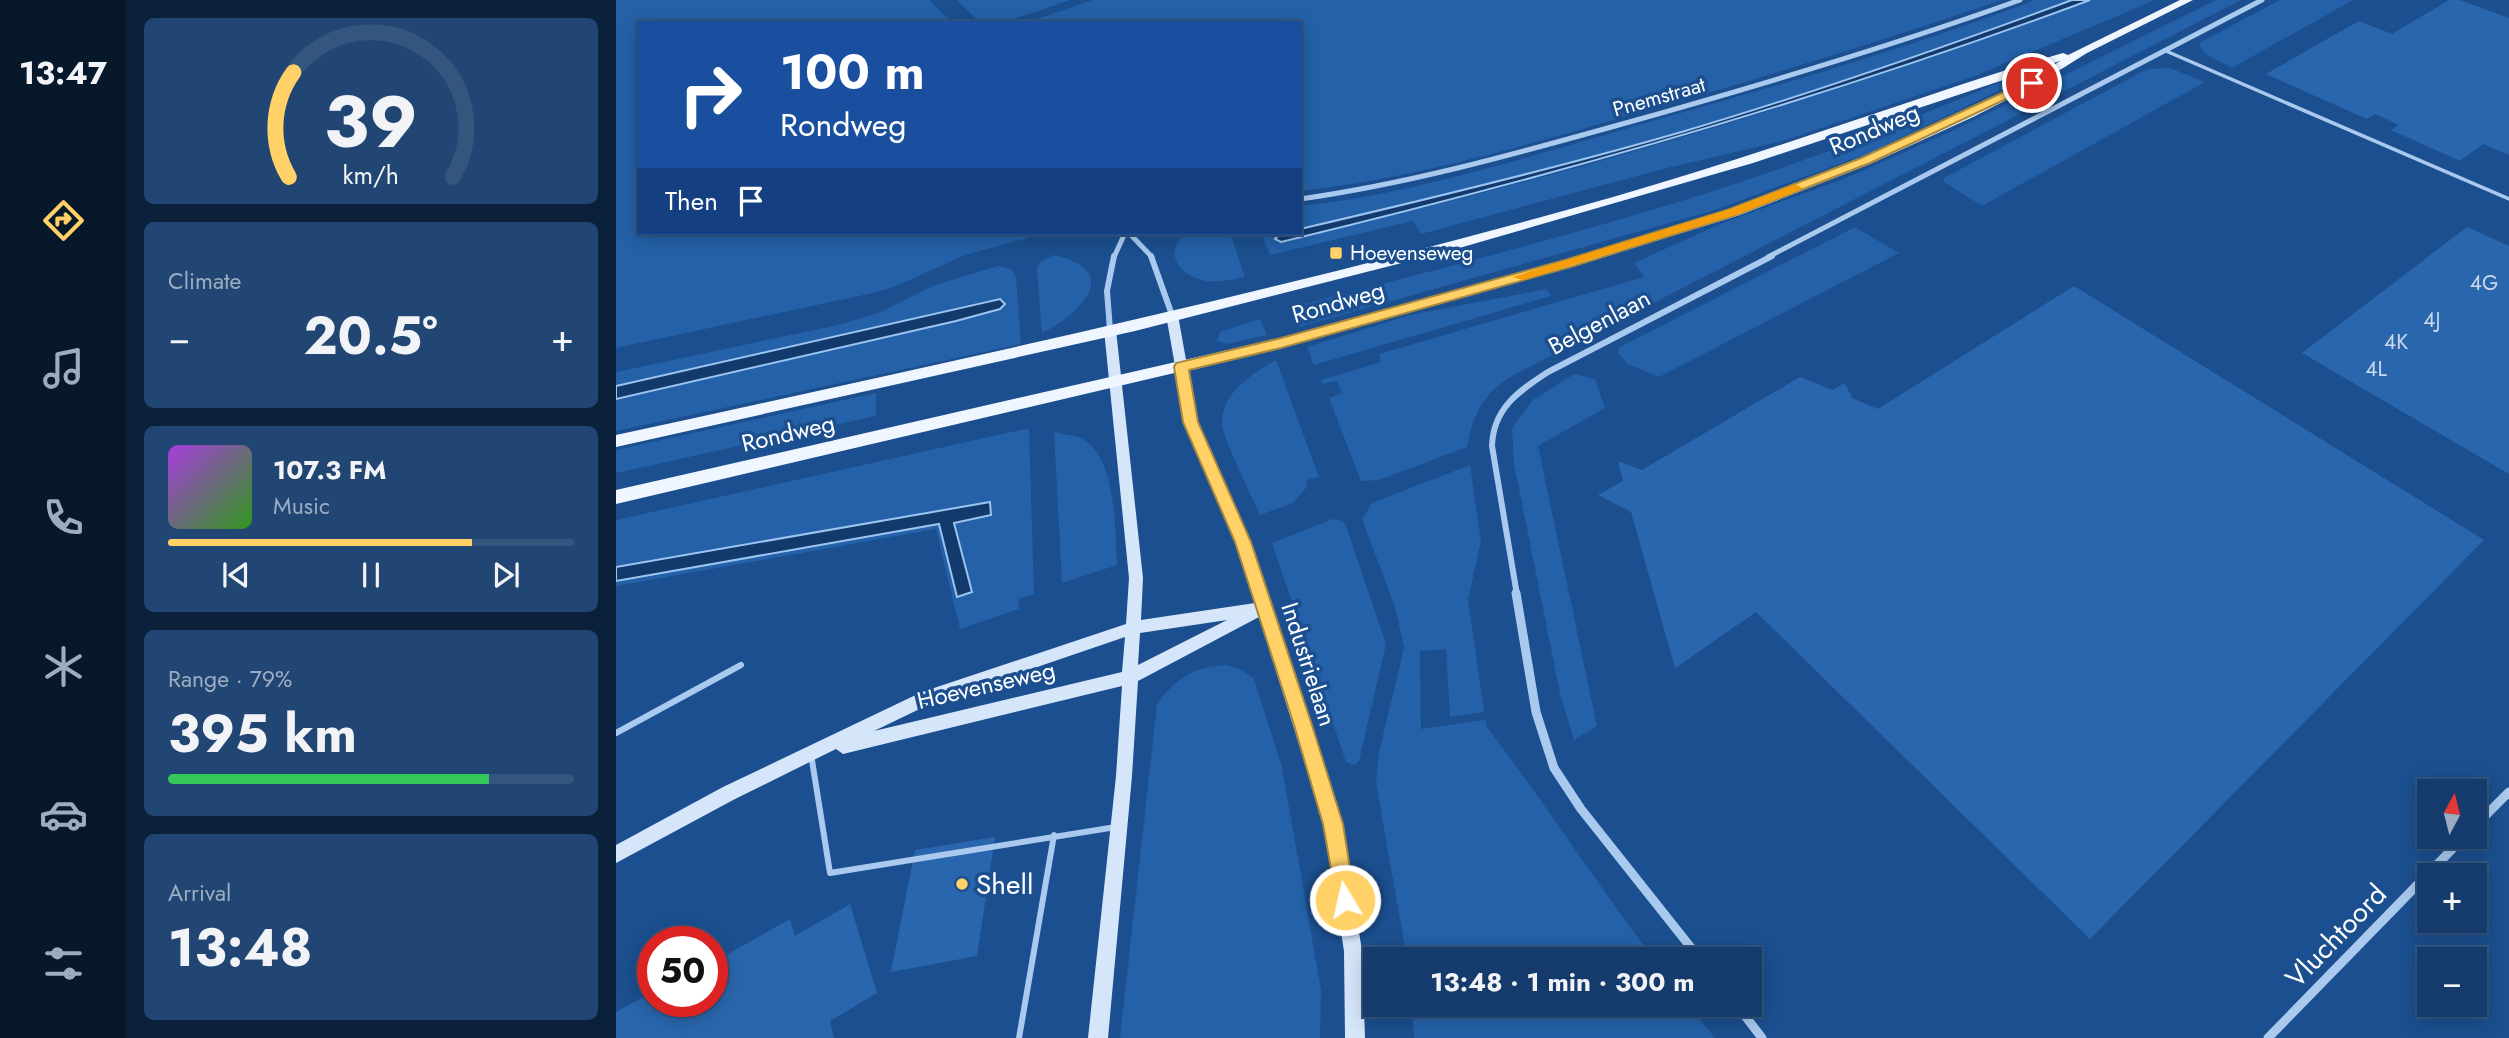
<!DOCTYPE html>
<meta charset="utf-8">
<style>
:root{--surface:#143b6b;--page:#214673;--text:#f1f3f6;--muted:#9dadc1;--line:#33557e;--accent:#ffd166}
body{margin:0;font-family:Jost,sans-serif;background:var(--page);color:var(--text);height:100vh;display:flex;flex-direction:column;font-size:26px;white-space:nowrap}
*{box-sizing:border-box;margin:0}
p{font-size:23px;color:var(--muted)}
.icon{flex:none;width:38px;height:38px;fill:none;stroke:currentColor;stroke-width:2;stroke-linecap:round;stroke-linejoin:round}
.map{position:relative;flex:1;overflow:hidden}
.details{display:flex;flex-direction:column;gap:18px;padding:18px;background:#0b203b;width:490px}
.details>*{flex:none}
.hud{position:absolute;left:21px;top:21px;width:665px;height:214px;border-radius:0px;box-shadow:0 4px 18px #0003,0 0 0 2px var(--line);background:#1a4fa0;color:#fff;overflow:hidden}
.needle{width:46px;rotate:7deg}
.fabs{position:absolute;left:1801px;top:779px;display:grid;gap:14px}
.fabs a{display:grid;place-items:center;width:70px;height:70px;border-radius:0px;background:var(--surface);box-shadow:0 4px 18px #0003,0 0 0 2px var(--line);font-size:35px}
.speed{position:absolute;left:21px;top:926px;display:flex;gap:14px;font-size:35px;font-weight:700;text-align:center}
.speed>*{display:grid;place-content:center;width:91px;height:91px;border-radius:50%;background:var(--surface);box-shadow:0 4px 18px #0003,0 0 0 2px var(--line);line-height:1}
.speed .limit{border:10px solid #d22;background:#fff;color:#111}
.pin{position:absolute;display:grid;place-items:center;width:60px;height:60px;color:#fff;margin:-30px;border:4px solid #fff;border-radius:50%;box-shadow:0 2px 7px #0007}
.me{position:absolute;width:77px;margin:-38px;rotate:351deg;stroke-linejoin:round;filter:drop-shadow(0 0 5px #0008)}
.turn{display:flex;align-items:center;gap:24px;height:147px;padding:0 28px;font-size:32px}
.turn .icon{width:91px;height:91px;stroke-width:2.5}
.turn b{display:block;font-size:49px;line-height:60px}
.then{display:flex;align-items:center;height:66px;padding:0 28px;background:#0003;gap:14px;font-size:26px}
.big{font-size:52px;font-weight:700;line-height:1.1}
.details .card{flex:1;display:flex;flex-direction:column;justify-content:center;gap:10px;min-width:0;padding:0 24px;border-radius:10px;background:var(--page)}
.details .dial{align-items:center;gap:0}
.dial svg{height:182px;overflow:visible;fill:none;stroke:var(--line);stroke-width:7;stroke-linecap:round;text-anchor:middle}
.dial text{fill:var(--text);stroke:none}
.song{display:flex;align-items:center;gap:21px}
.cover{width:84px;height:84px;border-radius:10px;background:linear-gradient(135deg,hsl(280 70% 55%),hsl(110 70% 35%))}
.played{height:7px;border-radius:4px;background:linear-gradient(90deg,var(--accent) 75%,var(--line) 75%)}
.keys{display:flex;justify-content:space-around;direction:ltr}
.heat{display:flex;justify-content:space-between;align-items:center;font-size:38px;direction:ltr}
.charge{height:10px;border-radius:5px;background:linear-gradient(90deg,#34c759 79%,var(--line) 0)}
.trip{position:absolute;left:747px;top:947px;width:399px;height:70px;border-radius:0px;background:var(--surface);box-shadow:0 4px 18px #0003,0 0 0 2px var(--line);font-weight:700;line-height:70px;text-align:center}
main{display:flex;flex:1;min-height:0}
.tabs{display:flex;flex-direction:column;width:126px;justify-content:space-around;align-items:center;background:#08182b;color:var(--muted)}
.tabs .icon{width:49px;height:49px}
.tabs .active{color:var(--accent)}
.tabs b{font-size:32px;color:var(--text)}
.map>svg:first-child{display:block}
</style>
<main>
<nav class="tabs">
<b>13:47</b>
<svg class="icon active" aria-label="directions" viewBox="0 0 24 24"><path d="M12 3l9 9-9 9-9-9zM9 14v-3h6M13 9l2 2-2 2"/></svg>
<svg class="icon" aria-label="music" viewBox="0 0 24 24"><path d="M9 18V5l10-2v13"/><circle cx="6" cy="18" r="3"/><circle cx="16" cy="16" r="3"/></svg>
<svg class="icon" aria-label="phone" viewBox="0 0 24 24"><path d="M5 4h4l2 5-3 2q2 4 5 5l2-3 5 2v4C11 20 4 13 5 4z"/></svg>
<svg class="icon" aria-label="climate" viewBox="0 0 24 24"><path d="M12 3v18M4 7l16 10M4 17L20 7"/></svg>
<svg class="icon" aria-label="car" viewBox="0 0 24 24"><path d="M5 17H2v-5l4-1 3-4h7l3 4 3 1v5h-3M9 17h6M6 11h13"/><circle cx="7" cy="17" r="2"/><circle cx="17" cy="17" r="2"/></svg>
<svg class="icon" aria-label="filters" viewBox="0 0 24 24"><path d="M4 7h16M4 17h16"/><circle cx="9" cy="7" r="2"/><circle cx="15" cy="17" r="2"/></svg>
</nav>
<section class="details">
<div class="card dial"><svg viewBox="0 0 100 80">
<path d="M14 69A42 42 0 1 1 86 69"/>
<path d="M14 69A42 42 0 0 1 16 23" stroke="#ffd166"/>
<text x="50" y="56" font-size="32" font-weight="700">39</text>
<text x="50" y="72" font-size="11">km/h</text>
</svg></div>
<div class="card"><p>Climate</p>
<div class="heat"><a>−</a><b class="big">20.5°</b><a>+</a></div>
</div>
<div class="card">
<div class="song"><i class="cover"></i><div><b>107.3 FM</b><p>Music</p></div></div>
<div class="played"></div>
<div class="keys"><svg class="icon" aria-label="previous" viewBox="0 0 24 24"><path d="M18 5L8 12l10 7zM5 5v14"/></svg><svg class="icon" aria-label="pause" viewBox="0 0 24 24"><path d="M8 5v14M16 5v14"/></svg><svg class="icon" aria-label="next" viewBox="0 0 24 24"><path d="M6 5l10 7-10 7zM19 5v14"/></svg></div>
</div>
<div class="card"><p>Range · 79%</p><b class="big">395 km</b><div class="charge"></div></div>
<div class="card"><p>Arrival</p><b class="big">13:48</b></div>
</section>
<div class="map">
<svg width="1893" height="1038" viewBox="0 0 1893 1038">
<rect width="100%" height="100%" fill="#1b4f8f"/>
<g fill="#2461a8">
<polygon points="0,0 313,0 337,23 23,23 23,233 430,233 349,255 278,287 257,293 0,348"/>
<polygon points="340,0 454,0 387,23 365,23"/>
<path d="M477,0H1386C1260,43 1133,82 1005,118C899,148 794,179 684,191V23H409Z"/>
<path d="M1419,0H1456C1329,47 1200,92 1069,131C942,168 813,199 684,229V206C795,194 902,160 1009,129C1146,90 1285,51 1419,0Z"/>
<path d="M1474,0H1539L1359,76L1167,141L1051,168L805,234L797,221L654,255L645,233H670L659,239L665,242C725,227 786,213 846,198C1059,144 1268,77 1474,0Z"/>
<path d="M1600,0H1625L896,376C867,394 857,414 851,447L763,480L745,481L713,398L726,393L721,381L706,384L705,380L765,362L763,354L1028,277L1018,263L1104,224L1230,178L1336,131Z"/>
<polygon points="1664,0 1737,0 1616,68 1591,55 1583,46 1585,42"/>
<path d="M1427,64L1432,67L1253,153L1096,211L683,327L676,307C813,272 950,237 1085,195C1202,158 1315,112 1427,64Z"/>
<polygon points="1554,68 1589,82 1366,206 1328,182 1328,178 1531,69"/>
<polygon points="1239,227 1283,253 1043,377 1012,364 1001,352 1004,347"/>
<path d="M570,233H614L629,277C617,279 604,283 591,281C564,277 546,254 570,233Z"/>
<path d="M438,255C507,271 466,313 426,333L421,271L423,263Z"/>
<polygon points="382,266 395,269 400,277 405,344 0,431 0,399 340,321 384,309 389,300 369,301 151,354 0,386 0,372 222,325 262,313 319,285"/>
<polygon points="931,289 935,296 698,365 691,347 794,315"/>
<polygon points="644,319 651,335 612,344 601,341 604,332"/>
<path d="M660,360L703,477L691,480L690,488L677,503L644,515C637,499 606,436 606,424C605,393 637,373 660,360Z"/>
<polygon points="958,374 979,379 989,408 922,446 981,726 958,740 944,693 898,463 896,430 900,422 917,400"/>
<polygon points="260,393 260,416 0,473 0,450"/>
<polygon points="413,428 418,594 402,599 403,609 344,629 320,529 0,586 0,581 323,524 341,597 356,592 338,522 375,515 374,502 0,567 0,520"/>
<path d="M438,432C446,434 457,435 465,438C501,455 499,531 501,565L446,583Z"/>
<path d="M854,465L865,541L852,600L868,712L834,717L830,649L804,651L805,729L869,720L871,727C929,803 980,883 1038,959H791L760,783L763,752L788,648L779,607L746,519L756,503Z"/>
<polygon points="717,519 727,521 730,526 770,644 743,761 738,765 730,762 656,543"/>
<path d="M611,665L626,670L638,679L666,767L705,990L704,1038H504L541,705C558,678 580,666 611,665Z"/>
<polygon points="796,1005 1073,1005 1099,1038 798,1038"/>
</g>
<g fill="#123a6d" stroke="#9cc4f0" stroke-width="2">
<path d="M1456,0H1474C1209,99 939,176 665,242L659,239L664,234L684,233V229C813,199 942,168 1069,131C1200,92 1329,47 1456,0Z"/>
<polygon points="384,299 389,304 384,309 340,321 0,399 0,386"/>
<polygon points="374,502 375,515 338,523 356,592 341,597 323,524 0,581 0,567"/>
</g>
<g fill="#2a66ad">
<polygon points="1833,0 1844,0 1893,18 1893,155 1867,144 1844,161 1775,130 1783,125 1759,114 1751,119 1650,74 1743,21 1776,34"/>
<polygon points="1851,227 1893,246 1893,474 1686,353"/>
<polygon points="1458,286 1868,540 1474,939 1140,612 1059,668 1015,512 982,495 1007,481 1002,461 1026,470 1184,377 1216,390 1229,383 1236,398 1262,409"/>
<polygon points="379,837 361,956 275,972 299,850"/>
<polygon points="234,904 261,993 214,1021 218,1038 0,1038 0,1012 33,994 37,1001 96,1001 96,963 174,919 179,936"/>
</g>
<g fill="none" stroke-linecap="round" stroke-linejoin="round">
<polyline stroke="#a9c9ee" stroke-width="3.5" points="1550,51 1893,199"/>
<g stroke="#a9c9ee" stroke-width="6">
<polyline points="0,733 125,665"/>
<polyline points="195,754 214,873 500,827"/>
<polyline points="403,1038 438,835"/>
</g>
<g stroke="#a9c9ee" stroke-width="5">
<path d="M684,199C791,184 895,155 999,126C1135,88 1271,48 1404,0"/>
<polyline points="513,233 536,257"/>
<polyline points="498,257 509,233"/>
<polyline points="1152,257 1646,0"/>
</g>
<g stroke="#a9c9ee" stroke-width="6">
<polyline points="535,256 556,315"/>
<polyline points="494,330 491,291 498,256"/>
<path d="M901,595L876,446C877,408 903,391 932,372L1156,256"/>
</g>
<g stroke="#a9c9ee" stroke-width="9">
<polyline points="900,593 920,712 938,768 965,809 1084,959"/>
<polyline points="1858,827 1893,792"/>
<polyline points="1120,1004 1146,1038"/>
<polyline points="1652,1038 1849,836"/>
</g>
<path fill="#d6e6fa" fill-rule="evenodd" d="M556,311L562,315L581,422L634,542L726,824L746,951L749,1038H729L728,951L708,824L643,617L522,681L516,776L492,1038H472L500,776L506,686L227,754L220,749L119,799L0,863V845L107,787L306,692L510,624L513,578L488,330L490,327L494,326L500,330L527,578L525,620L639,603L620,542L569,422L550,315ZM611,620L522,665L524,633ZM509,637L506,672L258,731L316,703Z"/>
<path fill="#f0f6ff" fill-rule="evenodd" d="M1564,0H1577L1471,53L1420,85L1357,117L1254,164L1124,215L958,266L665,348L0,504V490L665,338L948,260L1114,209L1244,158L1412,81L1444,61L1137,163L833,251L519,331L0,447V435C334,362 668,291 997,197C1136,157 1271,108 1409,64L1447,53L1452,55Z"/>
</g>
<polygon fill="#ffd166" stroke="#a68842" stroke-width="2" points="1416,79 1422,83 1420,85 1254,163 1123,214 958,266 665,348 573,370 582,422 635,542 696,725 727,824 739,900 736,908 729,911 722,908 707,824 678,725 619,542 567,422 558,367 560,363 665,338 949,260 1114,209 1245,158"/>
<polygon fill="#f59e0b" points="1180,184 1186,188 1184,190 1123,214 907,280 896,277 1114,209"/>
<g fill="#ffd166" stroke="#1b4f8f" stroke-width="2.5">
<rect x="713" y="246" width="14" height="14" rx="3.5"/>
<circle cx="346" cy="884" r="7"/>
</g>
<g text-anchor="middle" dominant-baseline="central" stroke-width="7" stroke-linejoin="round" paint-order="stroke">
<g font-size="21" fill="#fff" stroke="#1b4f8f">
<text transform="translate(1043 97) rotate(-16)">Pnemstraat</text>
</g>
<g font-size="21" fill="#fff" stroke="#1b4f8f" text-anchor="start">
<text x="734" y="253">Hoevenseweg</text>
</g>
<g font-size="21" fill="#cad9ea">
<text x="1868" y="283">4G</text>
<text x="1816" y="320">4J</text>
<text x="1780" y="342">4K</text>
<text x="1760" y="369">4L</text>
</g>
<g font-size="24" fill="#fff" stroke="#1b4f8f">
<text transform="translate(1258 129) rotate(-23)">Rondweg</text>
<text transform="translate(722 302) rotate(-16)">Rondweg</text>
<text transform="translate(983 322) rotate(-28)">Belgenlaan</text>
<text transform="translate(172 433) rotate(-13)">Rondweg</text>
<text transform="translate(693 664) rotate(72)">Industrielaan</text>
<text transform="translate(370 685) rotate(-13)">Hoevenseweg</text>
</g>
<g font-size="28" fill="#fff" stroke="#1b4f8f" text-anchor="start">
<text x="360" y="884">Shell</text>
</g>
<g font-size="28" fill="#fff" stroke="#1b4f8f">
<text transform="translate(1720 936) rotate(-46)">Vluchtoord</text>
</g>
</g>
</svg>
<div class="fabs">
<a><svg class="needle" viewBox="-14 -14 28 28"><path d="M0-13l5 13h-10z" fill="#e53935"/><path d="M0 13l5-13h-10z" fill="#9dadc1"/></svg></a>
<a>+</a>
<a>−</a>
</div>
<div class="speed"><div class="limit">50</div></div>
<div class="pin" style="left:1416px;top:83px;background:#d93025"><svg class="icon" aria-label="arrive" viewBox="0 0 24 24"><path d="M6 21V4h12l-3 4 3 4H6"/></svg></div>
<svg class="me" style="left:729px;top:900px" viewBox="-20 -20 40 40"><circle r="17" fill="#ffd166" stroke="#fff" stroke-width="3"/><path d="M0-11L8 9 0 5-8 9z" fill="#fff"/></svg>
<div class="trip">13:48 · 1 min · 300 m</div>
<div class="hud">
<div class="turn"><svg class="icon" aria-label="right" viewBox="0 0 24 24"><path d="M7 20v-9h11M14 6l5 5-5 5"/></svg><div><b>100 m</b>Rondweg</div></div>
<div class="then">Then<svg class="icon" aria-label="arrive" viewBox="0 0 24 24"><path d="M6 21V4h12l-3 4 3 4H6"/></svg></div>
</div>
</div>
</main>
